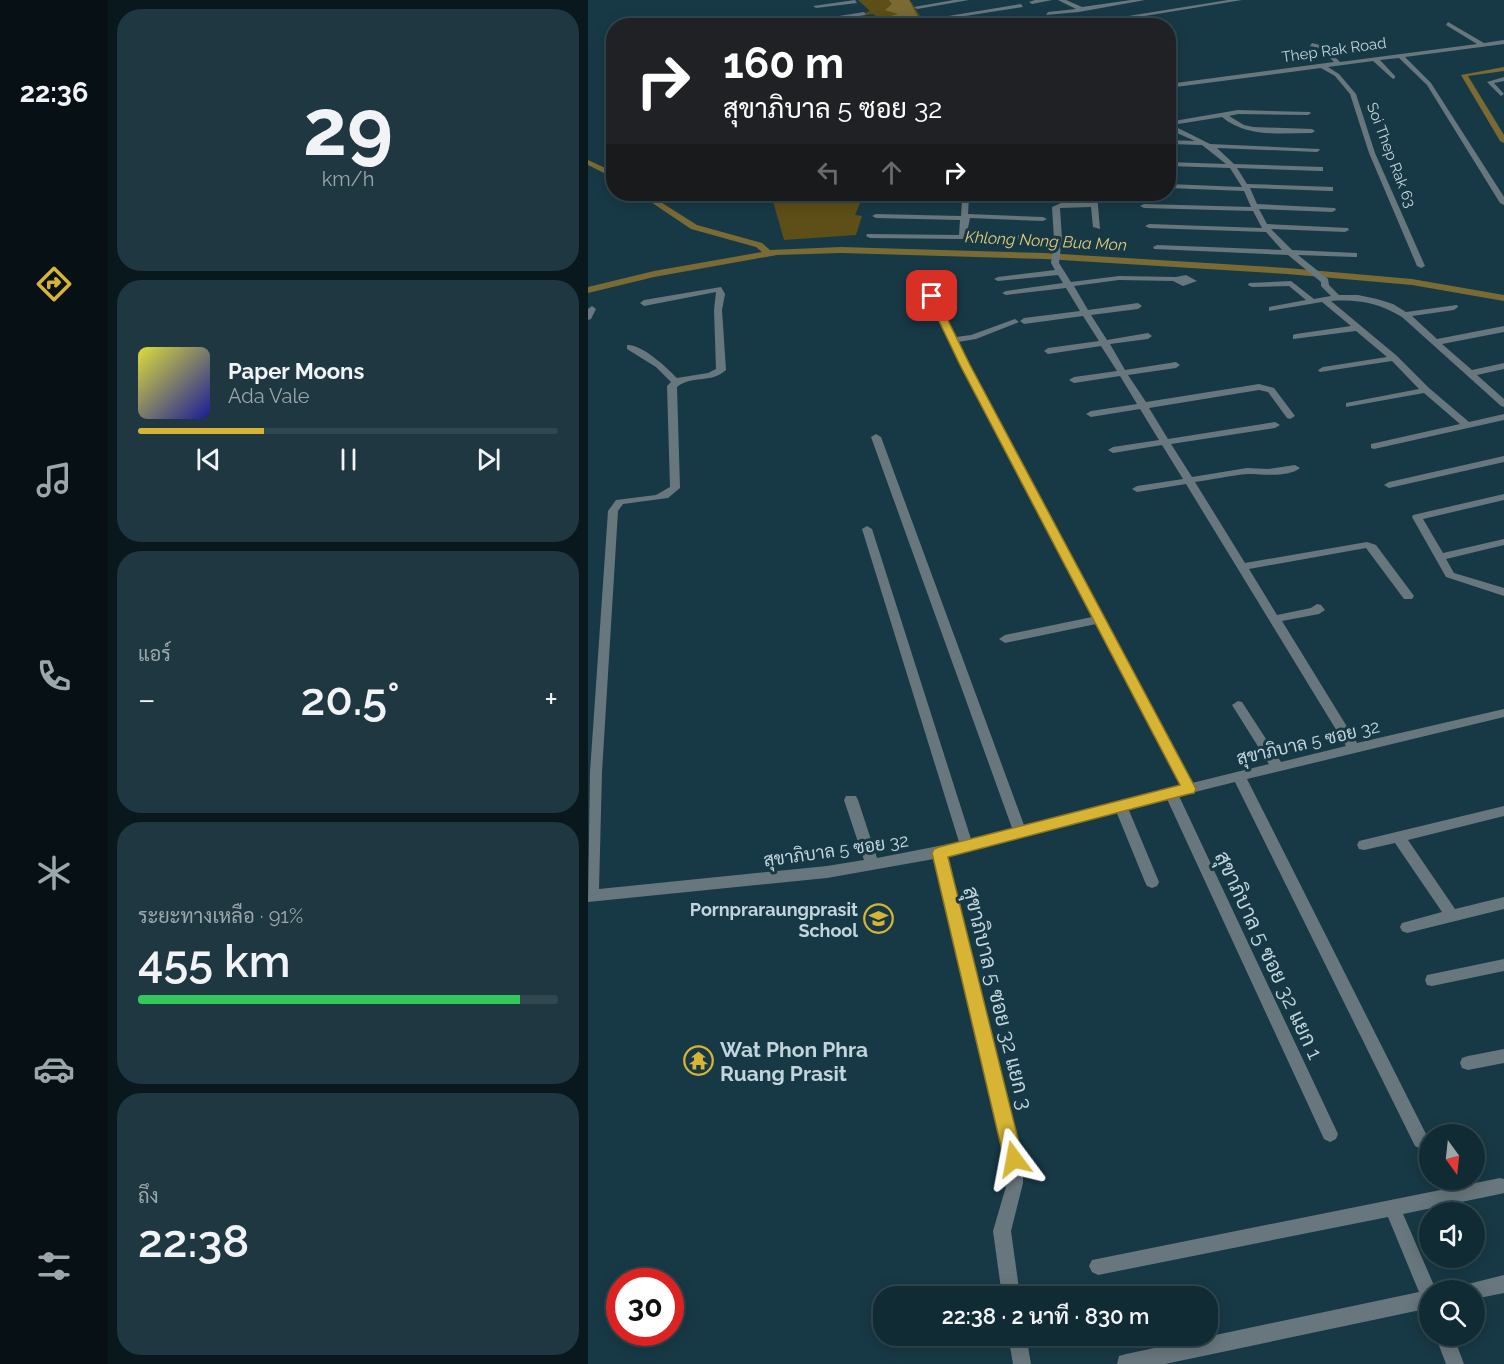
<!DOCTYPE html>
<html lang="th">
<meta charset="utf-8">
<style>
:root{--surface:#112b34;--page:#1e3740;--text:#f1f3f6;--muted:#9ca7ac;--line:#30474f;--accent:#d7b434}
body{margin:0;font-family:Raleway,Sarabun,sans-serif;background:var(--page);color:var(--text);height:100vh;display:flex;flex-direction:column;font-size:22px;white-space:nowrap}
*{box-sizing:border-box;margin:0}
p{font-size:20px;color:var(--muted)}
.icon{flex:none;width:33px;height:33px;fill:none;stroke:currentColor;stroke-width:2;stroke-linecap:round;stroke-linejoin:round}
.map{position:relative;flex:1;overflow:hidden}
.panel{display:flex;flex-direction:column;gap:9px;padding:9px;background:#09181d;width:480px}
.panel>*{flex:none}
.banner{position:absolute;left:18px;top:18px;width:570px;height:183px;border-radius:24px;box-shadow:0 3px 15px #0003,0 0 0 2px var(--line);background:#202124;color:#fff;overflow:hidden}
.needle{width:39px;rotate:165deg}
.buttons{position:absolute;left:831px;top:1124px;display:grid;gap:12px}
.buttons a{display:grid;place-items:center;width:66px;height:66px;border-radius:50%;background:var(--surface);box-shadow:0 3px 15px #0003,0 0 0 2px var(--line);font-size:30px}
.speed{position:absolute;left:18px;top:1268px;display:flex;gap:12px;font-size:30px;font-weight:700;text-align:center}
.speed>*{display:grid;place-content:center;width:78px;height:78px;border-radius:50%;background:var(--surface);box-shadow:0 3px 15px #0003,0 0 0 2px var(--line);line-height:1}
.speed .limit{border:9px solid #d22;background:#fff;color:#111}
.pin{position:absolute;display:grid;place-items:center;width:51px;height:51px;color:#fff;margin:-26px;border-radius:12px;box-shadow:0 3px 9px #0006}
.me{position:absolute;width:66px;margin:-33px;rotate:347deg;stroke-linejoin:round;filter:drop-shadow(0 0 4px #0008)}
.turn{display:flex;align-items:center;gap:21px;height:126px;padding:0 18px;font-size:27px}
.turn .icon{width:78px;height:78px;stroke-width:2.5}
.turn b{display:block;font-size:42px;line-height:51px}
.lanes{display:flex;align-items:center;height:57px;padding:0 18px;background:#0003;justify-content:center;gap:30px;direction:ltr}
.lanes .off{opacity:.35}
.big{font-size:45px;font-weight:600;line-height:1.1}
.panel .tile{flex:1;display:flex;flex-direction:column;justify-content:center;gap:9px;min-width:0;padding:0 21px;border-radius:24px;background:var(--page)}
.panel .dial{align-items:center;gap:0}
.dial b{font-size:78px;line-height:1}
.song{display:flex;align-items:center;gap:18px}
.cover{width:72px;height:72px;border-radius:9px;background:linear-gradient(135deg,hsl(60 70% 55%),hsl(240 70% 35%))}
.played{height:6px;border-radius:3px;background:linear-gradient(90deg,var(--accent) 30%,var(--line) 30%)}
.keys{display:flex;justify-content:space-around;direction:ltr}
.heat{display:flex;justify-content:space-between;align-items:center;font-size:33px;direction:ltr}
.charge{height:9px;border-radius:4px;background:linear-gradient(90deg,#34c759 91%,var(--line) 0)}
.trip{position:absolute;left:285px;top:1286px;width:345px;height:60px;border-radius:24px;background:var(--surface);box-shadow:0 3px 15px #0003,0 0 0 2px var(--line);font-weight:600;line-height:60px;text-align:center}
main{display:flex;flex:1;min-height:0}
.menu{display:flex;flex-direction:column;width:108px;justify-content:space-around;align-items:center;background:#071115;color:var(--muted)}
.menu .icon{width:42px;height:42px}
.menu .current{color:var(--accent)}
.menu b{font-size:27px;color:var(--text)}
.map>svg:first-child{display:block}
</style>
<main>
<nav class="menu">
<b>22:36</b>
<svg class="icon current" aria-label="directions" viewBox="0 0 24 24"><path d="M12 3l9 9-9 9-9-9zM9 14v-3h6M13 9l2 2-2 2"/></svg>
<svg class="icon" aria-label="music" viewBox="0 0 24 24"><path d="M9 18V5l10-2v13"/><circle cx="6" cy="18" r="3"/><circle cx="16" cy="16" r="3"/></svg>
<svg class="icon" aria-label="phone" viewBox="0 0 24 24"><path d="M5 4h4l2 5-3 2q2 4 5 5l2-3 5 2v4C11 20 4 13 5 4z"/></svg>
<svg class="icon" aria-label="climate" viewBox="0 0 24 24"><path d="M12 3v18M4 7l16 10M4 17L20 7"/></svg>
<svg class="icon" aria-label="car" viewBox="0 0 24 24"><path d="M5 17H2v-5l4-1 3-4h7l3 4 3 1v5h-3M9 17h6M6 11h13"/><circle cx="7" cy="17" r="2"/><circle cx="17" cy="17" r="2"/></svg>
<svg class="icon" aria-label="filters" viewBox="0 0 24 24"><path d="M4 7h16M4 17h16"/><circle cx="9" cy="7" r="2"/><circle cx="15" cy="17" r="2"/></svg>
</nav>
<section class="panel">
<div class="tile dial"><b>29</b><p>km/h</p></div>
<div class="tile">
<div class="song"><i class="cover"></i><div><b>Paper Moons</b><p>Ada Vale</p></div></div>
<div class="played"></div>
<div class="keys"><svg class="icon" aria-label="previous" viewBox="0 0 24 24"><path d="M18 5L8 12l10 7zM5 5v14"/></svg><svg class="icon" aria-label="pause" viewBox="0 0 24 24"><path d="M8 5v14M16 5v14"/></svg><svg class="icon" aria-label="next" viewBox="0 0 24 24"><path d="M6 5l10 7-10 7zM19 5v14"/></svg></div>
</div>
<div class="tile"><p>แอร์</p>
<div class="heat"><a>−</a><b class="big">20.5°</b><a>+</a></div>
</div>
<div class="tile"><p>ระยะทางเหลือ · 91%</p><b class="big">455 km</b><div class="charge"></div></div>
<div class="tile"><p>ถึง</p><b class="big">22:38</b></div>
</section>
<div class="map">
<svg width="916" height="1364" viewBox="0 0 916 1364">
<rect width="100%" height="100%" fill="#173945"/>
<g fill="#5e4e17">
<polygon points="270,0 322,0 332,16 325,20 296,24 285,14 278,15 276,13 282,11"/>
<polygon points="183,194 269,194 275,196 267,215 274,216 268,235 196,240"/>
</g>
<polygon fill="#7a6a34" points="301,0 321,0 330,17 323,20 303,21 299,17 310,14 297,10 304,4"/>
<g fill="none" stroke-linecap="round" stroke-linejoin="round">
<g fill="#7a6a34" fill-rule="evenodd">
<polygon points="916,67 916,71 880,76 916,135 916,143 912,141 873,75"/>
<polygon points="0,160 26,172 26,178 0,165"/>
<polygon points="51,194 60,194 109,225 174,243 182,250 253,247 457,253 699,268 824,279 916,295 916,301 824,285 699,274 457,259 253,253 189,255 66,277 0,293 0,287 66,271 174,252 168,247 103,229"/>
</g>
<g fill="#68777d" fill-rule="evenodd">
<polygon points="267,0 269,3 228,8 225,6"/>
<polygon points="366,0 381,0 329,9 326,7"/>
<polygon points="447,0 464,0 444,4 441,2"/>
<polygon points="470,0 478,0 494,7 543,0 557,0 491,12 458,15 460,12 488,9"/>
<polygon points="640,0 654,0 496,26 478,26"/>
<polygon points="433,4 435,7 345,21 342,19"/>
<polygon points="276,12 278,15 235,21 232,19"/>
<polygon points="450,16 452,19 415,26 399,26"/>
<polygon points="331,19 333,22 293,26 296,24"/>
<polygon points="860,22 896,43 916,40 916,44 817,57 843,83 916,197 916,205 912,203 839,85 811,58 792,60 807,76 807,78 805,79 785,61 740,67 751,74 768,94 787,153 837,266 833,268 829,266 781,153 762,94 747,76 733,68 580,88 580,84 746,62 732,48 722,46 724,43 736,46 752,62 889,44 858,25"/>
<polygon points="916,77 916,81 906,83 916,94 913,96 899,82"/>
<polygon points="580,105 590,114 590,116 580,118 580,114 583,114 580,110"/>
<path d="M650,110L722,112L723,113L720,115L650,114L641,116L656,125L665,127L724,129L727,131L724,133C693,133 659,138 634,117L584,125L622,144L731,149L732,150L729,152L629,148L646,164L735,167V171H732L649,168L659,184L745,187V191H742L662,188L669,204L747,208L748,210L744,212L671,209L679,224L760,228L761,230L757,232L683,229L704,250L769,253V257H766L710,255L740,279L741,285L751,295H770L789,299L805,304L818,312L869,305L870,307L866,310L824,316L849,339L916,326V332L854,344L884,370L916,363V369L889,375L916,399V407L913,406L814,317C791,303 770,299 743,301L809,356L841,388L881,422L916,414V420L786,449L783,448V444L872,424L836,393L758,407V403L831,389L804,361L732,372L730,370L735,367L799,357L768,331L705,339V335L708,334L763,326L734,302L681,311V307L718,300L701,286L664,287L660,285L661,283L703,281L726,299L743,296L733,286V282L700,255L566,249L565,247L569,245L694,250L678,232L561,228L557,226L561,224L674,228L665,211L556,208L552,206L556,204L663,207L656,191L580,188V184L654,187L642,168L580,166V162L638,164L614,145L580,144V140L607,141L580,129V122Z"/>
<polygon points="283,194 374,196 375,194 381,194 458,198 462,200 458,202 381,198 380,214 455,217 459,219 455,221 382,218 379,233 454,236 454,240 451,240 379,237 375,239 282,238 278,236 279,234 371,235 372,220 288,218 284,216 288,214 373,216 374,200 286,198 283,198"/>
<path d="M502,194H509L512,229L505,227L503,207L472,208L474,239L471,263L483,282L531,276L588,277L598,275L609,281L595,286L585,281L531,280L486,286L500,310L550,303L554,306L550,309L503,315L519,340L560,333L564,336L560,339L522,344L537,370L588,362L592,365L588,368L540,375L558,402L671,384L686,388L707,416L702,419L699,418L680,392L671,390L561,408L580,439L687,422L692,425L687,428L583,444L604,477L659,468L680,469L707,465L712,468C699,478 676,474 660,474C643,475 624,480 607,482L657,563L779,542L788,545L826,596L824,599H816L778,548L661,569L689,615L723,608L729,604L733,605L737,610L731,614L694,621L769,743L916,709V717L659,779L839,1136L841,1141L839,1146L833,1149L827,1146L647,782L591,796L750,1134L748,1139L742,1142L736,1139L579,799L540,808L571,882L569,886L564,888L559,886L557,882L528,811L359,856L435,1166V1183L423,1231L432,1296H414L405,1231L419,1183V1166L346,859L239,878L0,902L2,772L20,511L28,500L68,495L82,487L79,386L83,382L68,367L39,349V345C54,344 78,367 89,378L120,373L128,369L126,310L128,292L56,306L52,303L56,300L133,287L137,294L134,310L138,370C123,384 103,375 89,387L92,488L80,498L35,504L30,511L14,772L11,889L239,866L276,860L256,800L258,796H268L270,800L289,858L371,842L274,529L279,526L284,529L383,839L424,828L283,437L288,434L293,437L436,825L593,786L508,624L417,643L411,639L417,635L504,617L373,365L340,296L344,294L348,296L368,337L383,335L427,319L431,322L388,339L370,342L604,783L681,764L644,705L650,701L654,702L693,762L758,746L598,484L549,492L544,489L549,486L595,479L574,445L525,453L520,450L525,447L571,440L552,409L503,417L498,414L503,411L549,404L532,376L486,383L481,380L486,377L529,371L513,346L460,354L456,351L460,348L511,341L495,316L436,324L432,321L436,318L492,311L478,288L418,295L414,293L418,291L475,283L470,275L410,281L406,279L410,277L467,270L463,263L466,239L464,207L473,203H502Z"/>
<polygon points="4,306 8,309 3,319 0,320 0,309"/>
<polygon points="916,456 916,462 801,488 796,485 801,482"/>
<polygon points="916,494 916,500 835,519 855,553 916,539 916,545 858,559 866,573 916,588 916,596 858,577 824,517 825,515"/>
<polygon points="916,806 916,816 820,840 867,909 916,897 916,909 819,933 814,931 812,927 814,923 854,912 807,843 776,850 771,849 769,845 771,841"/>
<polygon points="916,959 916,971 844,986 839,985 837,980 839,975 844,974"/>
<polygon points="916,1049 916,1063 880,1070 874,1068 872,1063 874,1058 880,1056"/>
<polygon points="912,1178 916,1179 916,1193 912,1194 815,1214 848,1290 842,1290 842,1308 577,1364 529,1364 531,1356 538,1354 831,1292 800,1217 510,1275 504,1272 501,1266 504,1260"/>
<polygon points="916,1275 916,1293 886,1299 886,1290 877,1290 880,1284"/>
<polygon points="420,1335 438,1335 443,1364 425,1364"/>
<polygon points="847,1335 865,1335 876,1364 858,1364"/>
</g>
</g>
<polygon fill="#d7b434" stroke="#8c7522" stroke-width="1.5" points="344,293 348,296 382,365 608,789 606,793 601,794 360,857 435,1159 433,1166 426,1168 419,1166 416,1159 344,853 346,849 351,847 592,785 372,365 339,296"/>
<defs>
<symbol id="school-ring" viewBox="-11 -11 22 22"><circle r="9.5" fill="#173945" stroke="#d7b434" stroke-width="1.5"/><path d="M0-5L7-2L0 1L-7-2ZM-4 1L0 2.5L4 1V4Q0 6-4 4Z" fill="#d7b434"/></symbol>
<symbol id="temple-ring" viewBox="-11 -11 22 22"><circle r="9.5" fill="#173945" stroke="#d7b434" stroke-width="1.5"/><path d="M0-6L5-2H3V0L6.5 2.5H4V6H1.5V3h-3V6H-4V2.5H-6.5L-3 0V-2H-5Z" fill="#d7b434"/></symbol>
</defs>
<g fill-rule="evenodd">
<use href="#school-ring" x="274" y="902" width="33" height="33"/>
<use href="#temple-ring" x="94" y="1044" width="33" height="33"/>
</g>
<g text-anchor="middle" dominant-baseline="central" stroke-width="6" stroke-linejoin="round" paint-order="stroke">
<g font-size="15" fill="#c2d5dc" stroke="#173945">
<text transform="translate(746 50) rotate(-8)">Thep Rak Road</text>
<text transform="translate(803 155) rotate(69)">Soi Thep Rak 63</text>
</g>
<g font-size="16" font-style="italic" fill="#e5cb79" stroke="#173945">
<text transform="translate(458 241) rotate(3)">Khlong Nong Bua Mon</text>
</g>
<g font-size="18" fill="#c2d5dc" stroke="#173945">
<text transform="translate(720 742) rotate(-13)">สุขาภิบาล 5 ซอย 32</text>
<text transform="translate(248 850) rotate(-8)">สุขาภิบาล 5 ซอย 32</text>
</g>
<g font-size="18" font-weight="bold" fill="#c2d5dc" stroke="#173945" text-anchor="end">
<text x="270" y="909">Pornpraraungprasit<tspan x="270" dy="21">School</tspan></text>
</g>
<g font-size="21" fill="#c2d5dc" stroke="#173945">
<text transform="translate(681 955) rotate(65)">สุขาภิบาล 5 ซอย 32 แยก 1</text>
<text transform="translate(410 998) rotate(76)">สุขาภิบาล 5 ซอย 32 แยก 3</text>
</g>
<g font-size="21" font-weight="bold" fill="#c2d5dc" stroke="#173945" text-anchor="start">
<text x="132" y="1049">Wat Phon Phra<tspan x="132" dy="24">Ruang Prasit</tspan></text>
</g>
</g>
</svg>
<div class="buttons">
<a><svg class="needle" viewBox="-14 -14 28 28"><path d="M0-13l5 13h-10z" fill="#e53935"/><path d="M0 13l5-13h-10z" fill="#9ca7ac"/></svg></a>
<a><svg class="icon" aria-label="sound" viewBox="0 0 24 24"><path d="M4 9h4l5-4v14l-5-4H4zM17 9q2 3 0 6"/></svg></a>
<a><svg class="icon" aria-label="search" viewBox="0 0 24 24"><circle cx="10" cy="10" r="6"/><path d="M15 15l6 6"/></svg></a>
</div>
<div class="speed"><div class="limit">30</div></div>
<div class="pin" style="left:344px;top:296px;background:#d93025"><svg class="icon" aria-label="arrive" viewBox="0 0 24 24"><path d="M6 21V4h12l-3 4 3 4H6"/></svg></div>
<svg class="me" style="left:426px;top:1159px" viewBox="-20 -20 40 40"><path d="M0-17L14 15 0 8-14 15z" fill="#d7b434" stroke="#fff" stroke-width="4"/></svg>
<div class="trip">22:38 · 2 นาที · 830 m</div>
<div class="banner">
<div class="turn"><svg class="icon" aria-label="right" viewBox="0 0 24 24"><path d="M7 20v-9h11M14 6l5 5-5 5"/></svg><div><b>160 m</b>สุขาภิบาล 5 ซอย 32</div></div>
<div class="lanes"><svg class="icon off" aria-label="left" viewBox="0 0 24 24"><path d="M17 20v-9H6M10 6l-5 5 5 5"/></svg><svg class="icon off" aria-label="ahead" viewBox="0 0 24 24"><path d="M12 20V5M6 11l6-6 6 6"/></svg><svg class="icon" aria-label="right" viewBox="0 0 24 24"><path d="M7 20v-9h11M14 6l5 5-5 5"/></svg></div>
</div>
</div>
</main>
